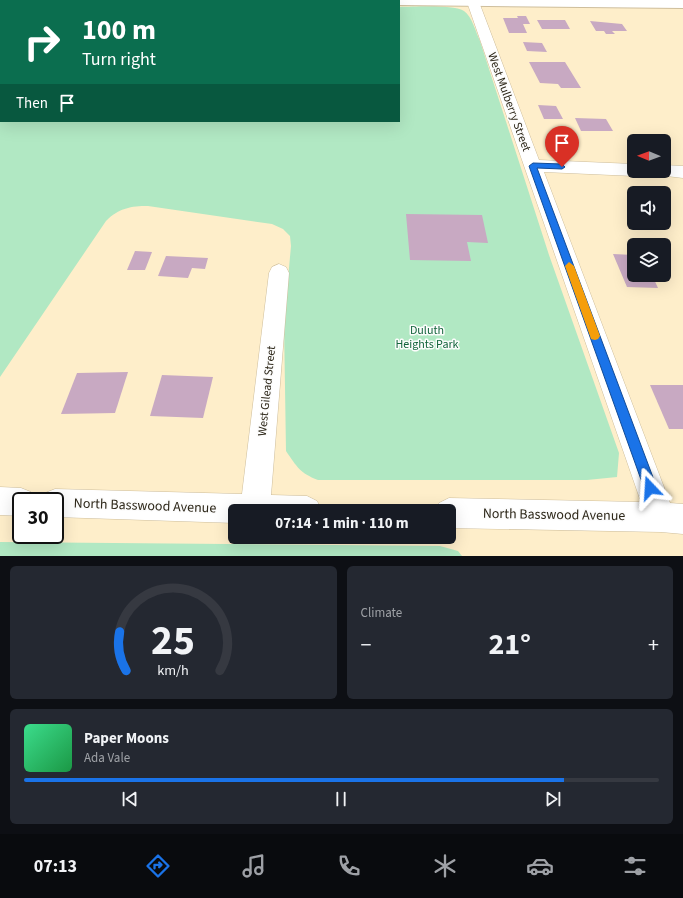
<!DOCTYPE html>
<meta charset="utf-8">
<style>
:root{--surface:#171b24;--page:#242831;--text:#f1f3f6;--muted:#9ea1a6;--line:#363941;--accent:#1a73e8}
body{margin:0;font-family:"Source Sans 3",sans-serif;background:var(--page);color:var(--text);height:100vh;display:flex;flex-direction:column;font-size:15px;white-space:nowrap}
*{box-sizing:border-box;margin:0}
p{font-size:13px;color:var(--muted)}
.icon{flex:none;width:22px;height:22px;fill:none;stroke:currentColor;stroke-width:2;stroke-linecap:round;stroke-linejoin:round}
.map{position:relative;height:556px;overflow:hidden}
.panel{display:flex;flex-direction:column;gap:10px;padding:10px;background:#0d0f14;flex:1}
.panel>*{flex:none}
.banner{position:absolute;left:0px;top:0px;width:400px;height:122px;box-shadow:0 4px 16px #0002;background:#0b6e4f;color:#fff;overflow:hidden}
.needle{width:26px;rotate:271deg}
.fabs{position:absolute;left:627px;top:134px;display:grid;gap:8px}
.fabs a{display:grid;place-items:center;width:44px;height:44px;border-radius:6px;background:var(--surface);box-shadow:0 4px 16px #0002;font-size:20px}
.speed{position:absolute;left:12px;top:492px;display:flex;gap:8px;font-size:20px;font-weight:700;text-align:center}
.speed>*{display:grid;place-content:center;width:52px;height:52px;border-radius:50%;background:var(--surface);box-shadow:0 4px 16px #0002;line-height:1}
.speed .limit{border:2px solid #111;border-radius:6px;background:#fff;color:#111}
.pin{position:absolute;display:grid;place-items:center;width:34px;height:34px;color:#fff;margin:-41px -17px;border-radius:50% 50% 50% 0;rotate:-45deg;box-shadow:0 0 4px #0007}
.pin .icon{rotate:45deg}
.me{position:absolute;width:44px;margin:-22px;rotate:340deg;stroke-linejoin:round;filter:drop-shadow(0 0 3px #0008)}
.turn{display:flex;align-items:center;gap:14px;height:84px;padding:0 16px;font-size:18px}
.turn .icon{width:52px;height:52px;stroke-width:2.5}
.turn b{display:block;font-size:28px;line-height:34px}
.then{display:flex;align-items:center;height:38px;padding:0 16px;background:#0003;gap:8px;font-size:15px}
.big{font-size:30px;font-weight:700;line-height:1.1}
.panel .tile{flex:1;display:flex;flex-direction:column;justify-content:center;gap:6px;min-width:0;padding:0 14px;border-radius:6px;background:var(--page)}
.panel .dial{align-items:center;gap:0}
.dial svg{height:104px;overflow:visible;fill:none;stroke:var(--line);stroke-width:7;stroke-linecap:round;text-anchor:middle}
.dial text{fill:var(--text);stroke:none}
.song{display:flex;align-items:center;gap:12px}
.cover{width:48px;height:48px;border-radius:6px;background:linear-gradient(135deg,hsl(150 70% 55%),hsl(140 70% 35%))}
.played{height:4px;border-radius:2px;background:linear-gradient(90deg,var(--accent) 85%,var(--line) 85%)}
.keys{display:flex;justify-content:space-around;direction:ltr}
.heat{display:flex;justify-content:space-between;align-items:center;font-size:22px;direction:ltr}
.panel .tiles{flex:1;display:grid;gap:10px;grid-template-columns:1fr 1fr}
.tile:last-child{grid-column:span 2}
.trip{position:absolute;left:228px;top:504px;width:228px;height:40px;border-radius:6px;background:var(--surface);box-shadow:0 4px 16px #0002;font-weight:700;line-height:40px;text-align:center}
.tab-bar{display:flex;height:64px;justify-content:space-around;align-items:center;background:#090b0e;color:var(--muted)}
.tab-bar .icon{width:28px;height:28px}
.tab-bar .on{color:var(--accent)}
.tab-bar b{font-size:18px;color:var(--text)}
.map>svg:first-child{display:block}
</style>
<div class="map">
<svg width="683" height="556" viewBox="0 0 683 556">
<rect width="100%" height="100%" fill="#feeeca"/>
<g fill="#b1e8c3">
<path d="M399,7C414,7 451,4 464,11C472,16 476,33 480,41L549,255L619,453L617,477L587,480H318C300,473 297,467 286,451L284,323L291,246L290,236L283,229L272,224L148,206C131,206 119,208 106,221L0,377V95L1,121H399Z"/>
<polygon points="0,542 440,546 458,551 462,556 0,556"/>
</g>
<g fill="#c8a9c2">
<polygon points="517,16 526,16 530,24 523,24 527,33 509,33 503,18 518,18"/>
<polygon points="537,20 565,20 570,29 542,29"/>
<polygon points="590,21 622,24 627,31 612,31 615,34 606,34 604,31 596,31"/>
<polygon points="523,42 542,43 547,52 527,51"/>
<polygon points="529,62 565,62 581,88 561,88 558,84 540,83"/>
<polygon points="538,105 556,106 563,119 544,119"/>
<polygon points="575,118 606,119 613,131 581,131"/>
<polygon points="406,214 482,215 488,243 467,242 471,261 410,260"/>
<polygon points="135,251 152,252 145,270 127,270"/>
<polygon points="613,254 634,255 634,275 652,275 658,288 627,287"/>
<polygon points="166,256 208,258 205,269 192,268 188,278 158,276"/>
<polygon points="128,372 115,413 61,414 77,373"/>
<polygon points="162,375 213,377 203,418 150,416"/>
<polygon points="650,385 683,385 683,429 669,429"/>
</g>
<g fill="none" stroke-linecap="round" stroke-linejoin="round">
<defs>
<g id="minor">
<polygon points="469,0 477,0 479,2 539,160 634,164 634,171 642,171 640,174 634,176 544,172 670,503 683,504 683,534 661,532 449,528 449,511 435,511 439,503 449,498 641,502 467,2"/>
<polygon points="664,165 683,166 683,178 658,175 655,171 664,171"/>
<polygon points="279,264 286,267 289,273 271,495 307,496 317,501 322,511 235,511 235,523 55,517 55,501 41,501 45,493 55,489 242,494 269,273 272,267"/>
<polygon points="0,487 21,488 31,492 35,501 21,501 21,516 0,515"/>
</g>
<polygon id="secondary" points="283,0 683,0 683,8 399,5 399,1"/>
</defs>
<use href="#minor" stroke="#cebe9c" stroke-width="1"/>
<use href="#secondary" stroke="#cebe9c" stroke-width="2"/>
<use href="#minor" fill="#fff" fill-rule="evenodd"/>
<use href="#secondary" fill="#fff" fill-rule="evenodd"/>
</g>
<polygon fill="#1a73e8" stroke="#114b97" points="533,163 562,164 565,167 562,169 537,168 657,488 655,492 650,494 646,492 644,488 529,166"/>
<polygon fill="#f59e0b" points="569,262 574,266 600,336 598,339 595,340 591,339 590,336 565,266"/>
<g text-anchor="middle" dominant-baseline="central" stroke-width="3" stroke-linejoin="round" paint-order="stroke">
<g font-size="12" fill="#2e281a" stroke="#fcfcfc">
<text transform="translate(509 102) rotate(70)">West Mulberry Street</text>
<text transform="translate(267 391) rotate(-84)">West Gilead Street</text>
</g>
<g font-size="12" fill="#12643b" stroke="#fcfcfc">
<text x="427" y="330">Duluth<tspan x="427" dy="14">Heights Park</tspan></text>
</g>
<g font-size="14" fill="#2e281a" stroke="#fcfcfc">
<text transform="translate(145 506) rotate(2)">North Basswood Avenue</text>
<text transform="translate(554 515) rotate(1)">North Basswood Avenue</text>
</g>
</g>
</svg>
<div class="fabs">
<a><svg class="needle" viewBox="-14 -14 28 28"><path d="M0-13l5 13h-10z" fill="#e53935"/><path d="M0 13l5-13h-10z" fill="#9ea1a6"/></svg></a>
<a><svg class="icon" aria-label="sound" viewBox="0 0 24 24"><path d="M4 9h4l5-4v14l-5-4H4zM17 9q2 3 0 6"/></svg></a>
<a><svg class="icon" aria-label="layers" viewBox="0 0 24 24"><path d="M12 4l9 5-9 5-9-5zM3 14l9 5 9-5"/></svg></a>
</div>
<div class="speed"><div class="limit">30</div></div>
<div class="pin" style="left:562px;top:167px;background:#d93025"><svg class="icon" aria-label="arrive" viewBox="0 0 24 24"><path d="M6 21V4h12l-3 4 3 4H6"/></svg></div>
<svg class="me" style="left:650px;top:488px" viewBox="-20 -20 40 40"><path d="M0-17L14 15 0 8-14 15z" fill="#1a73e8" stroke="#fff" stroke-width="4"/></svg>
<div class="trip">07:14 · 1 min · 110 m</div>
<div class="banner">
<div class="turn"><svg class="icon" aria-label="right" viewBox="0 0 24 24"><path d="M7 20v-9h11M14 6l5 5-5 5"/></svg><div><b>100 m</b>Turn right</div></div>
<div class="then">Then<svg class="icon" aria-label="arrive" viewBox="0 0 24 24"><path d="M6 21V4h12l-3 4 3 4H6"/></svg></div>
</div>
</div>
<section class="panel">
<div class="tiles">
<div class="tile dial"><svg viewBox="0 0 100 80">
<path d="M14 69A42 42 0 1 1 86 69"/>
<path d="M14 69A42 42 0 0 1 9 39" stroke="#1a73e8"/>
<text x="50" y="56" font-size="32" font-weight="700">25</text>
<text x="50" y="72" font-size="11">km/h</text>
</svg></div>
<div class="tile"><p>Climate</p>
<div class="heat"><a>−</a><b class="big">21°</b><a>+</a></div>
</div>
<div class="tile">
<div class="song"><i class="cover"></i><div><b>Paper Moons</b><p>Ada Vale</p></div></div>
<div class="played"></div>
<div class="keys"><svg class="icon" aria-label="previous" viewBox="0 0 24 24"><path d="M18 5L8 12l10 7zM5 5v14"/></svg><svg class="icon" aria-label="pause" viewBox="0 0 24 24"><path d="M8 5v14M16 5v14"/></svg><svg class="icon" aria-label="next" viewBox="0 0 24 24"><path d="M6 5l10 7-10 7zM19 5v14"/></svg></div>
</div>
</div>
</section>
<nav class="tab-bar">
<b>07:13</b>
<svg class="icon on" aria-label="directions" viewBox="0 0 24 24"><path d="M12 3l9 9-9 9-9-9zM9 14v-3h6M13 9l2 2-2 2"/></svg>
<svg class="icon" aria-label="music" viewBox="0 0 24 24"><path d="M9 18V5l10-2v13"/><circle cx="6" cy="18" r="3"/><circle cx="16" cy="16" r="3"/></svg>
<svg class="icon" aria-label="phone" viewBox="0 0 24 24"><path d="M5 4h4l2 5-3 2q2 4 5 5l2-3 5 2v4C11 20 4 13 5 4z"/></svg>
<svg class="icon" aria-label="climate" viewBox="0 0 24 24"><path d="M12 3v18M4 7l16 10M4 17L20 7"/></svg>
<svg class="icon" aria-label="car" viewBox="0 0 24 24"><path d="M5 17H2v-5l4-1 3-4h7l3 4 3 1v5h-3M9 17h6M6 11h13"/><circle cx="7" cy="17" r="2"/><circle cx="17" cy="17" r="2"/></svg>
<svg class="icon" aria-label="filters" viewBox="0 0 24 24"><path d="M4 7h16M4 17h16"/><circle cx="9" cy="7" r="2"/><circle cx="15" cy="17" r="2"/></svg>
</nav>
